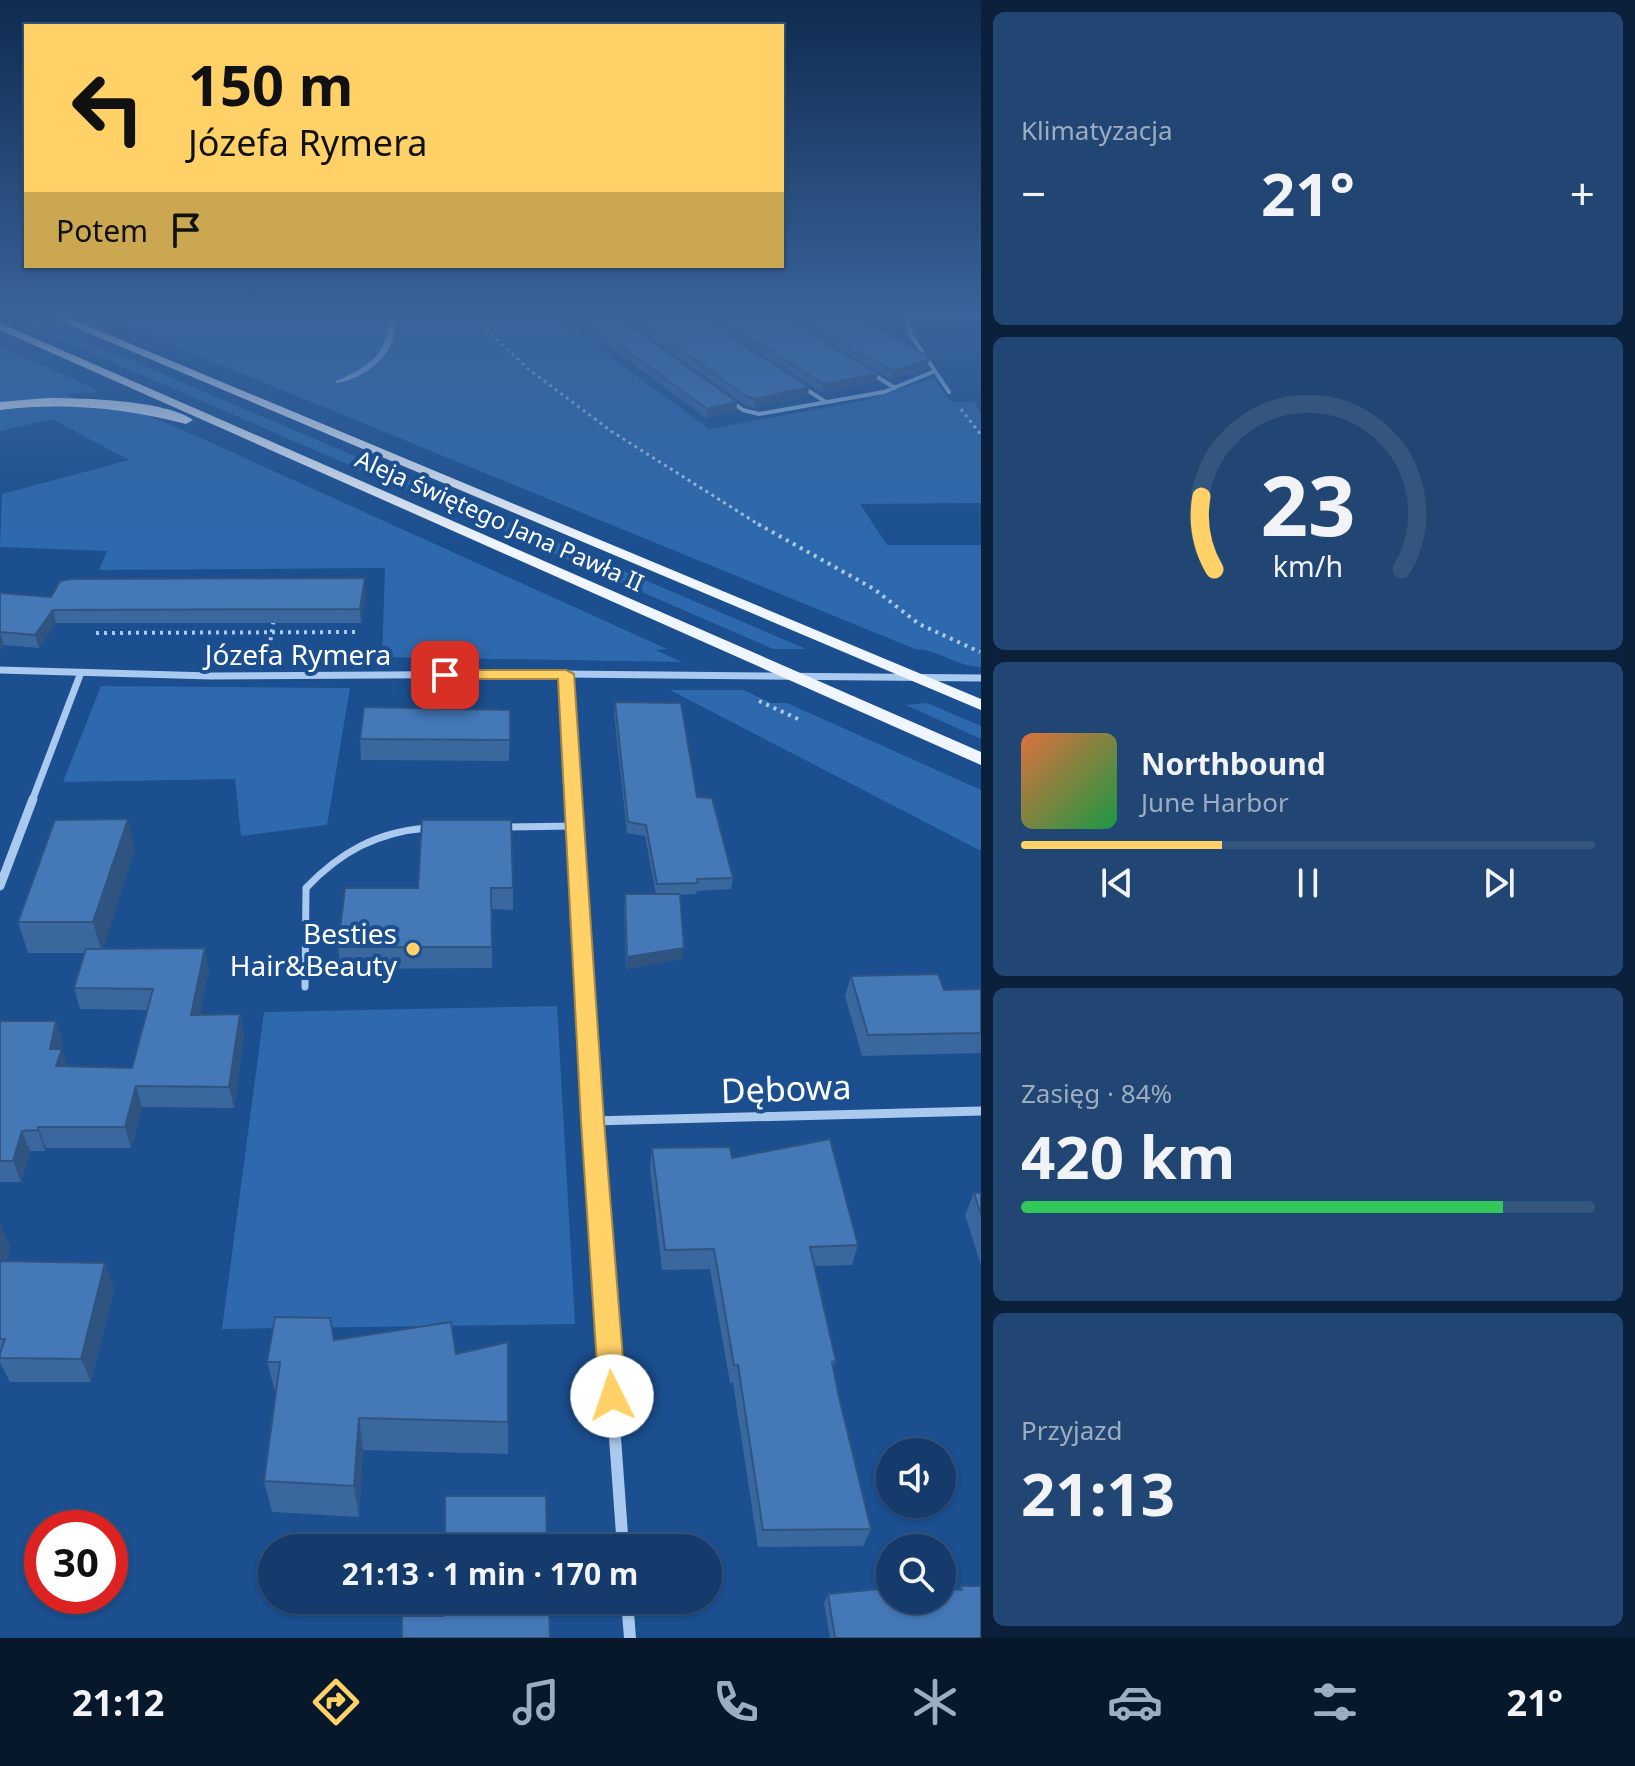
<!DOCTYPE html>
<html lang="pl">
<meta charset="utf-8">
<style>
:root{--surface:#143b6b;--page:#214673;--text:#f1f3f6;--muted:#9dadc1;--line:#33557e;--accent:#ffd166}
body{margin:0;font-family:"Noto Sans",sans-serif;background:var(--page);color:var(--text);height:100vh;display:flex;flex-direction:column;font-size:30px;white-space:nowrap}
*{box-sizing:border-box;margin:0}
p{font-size:26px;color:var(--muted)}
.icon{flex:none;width:44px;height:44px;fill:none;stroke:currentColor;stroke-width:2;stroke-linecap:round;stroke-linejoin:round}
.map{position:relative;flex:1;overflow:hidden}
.side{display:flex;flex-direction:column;gap:12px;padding:12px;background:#0b203b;width:654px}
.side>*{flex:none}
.hud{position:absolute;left:24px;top:24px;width:760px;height:244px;border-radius:0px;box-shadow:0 2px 6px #0004,0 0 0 2px var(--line);background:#ffd166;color:#111;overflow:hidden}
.fabs{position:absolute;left:876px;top:1438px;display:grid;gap:16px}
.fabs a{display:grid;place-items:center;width:80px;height:80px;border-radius:50%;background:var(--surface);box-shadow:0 2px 6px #0004,0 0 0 2px var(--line);font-size:40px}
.speed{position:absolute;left:24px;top:1510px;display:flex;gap:16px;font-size:40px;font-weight:700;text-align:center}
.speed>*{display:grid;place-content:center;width:104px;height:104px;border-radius:50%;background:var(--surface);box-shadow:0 2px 6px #0004,0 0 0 2px var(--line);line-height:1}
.speed .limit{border:12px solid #d22;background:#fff;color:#111}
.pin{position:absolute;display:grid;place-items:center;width:68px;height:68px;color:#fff;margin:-34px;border-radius:16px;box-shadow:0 4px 12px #0006}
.me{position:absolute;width:88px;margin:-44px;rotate:356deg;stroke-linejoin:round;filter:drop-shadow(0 0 6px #0008)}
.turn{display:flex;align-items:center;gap:28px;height:168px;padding:0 32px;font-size:36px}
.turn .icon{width:104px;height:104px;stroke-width:2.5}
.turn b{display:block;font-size:56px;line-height:68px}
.then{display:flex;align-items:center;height:76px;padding:0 32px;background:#0003;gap:16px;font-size:30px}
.big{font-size:60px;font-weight:700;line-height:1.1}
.side .widget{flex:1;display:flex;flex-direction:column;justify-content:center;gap:12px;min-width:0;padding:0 28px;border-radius:12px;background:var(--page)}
.side .dial{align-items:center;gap:0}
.dial svg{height:208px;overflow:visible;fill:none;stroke:var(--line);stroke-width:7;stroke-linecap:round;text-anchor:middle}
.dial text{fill:var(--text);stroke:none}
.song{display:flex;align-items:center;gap:24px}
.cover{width:96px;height:96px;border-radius:12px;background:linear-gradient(135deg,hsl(20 70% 55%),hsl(140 70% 35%))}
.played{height:8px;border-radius:4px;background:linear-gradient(90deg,var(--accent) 35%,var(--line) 35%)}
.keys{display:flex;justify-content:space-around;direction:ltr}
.heat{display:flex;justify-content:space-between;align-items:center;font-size:44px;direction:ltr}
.charge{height:12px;border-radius:6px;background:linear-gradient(90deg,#34c759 84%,var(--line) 0)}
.trip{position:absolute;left:258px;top:1534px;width:464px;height:80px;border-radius:40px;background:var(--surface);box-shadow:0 2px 6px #0004,0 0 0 2px var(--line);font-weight:700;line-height:80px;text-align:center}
.menu{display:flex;height:128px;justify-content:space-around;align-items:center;background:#08182b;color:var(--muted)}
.menu .icon{width:56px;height:56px}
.menu .selected{color:var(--accent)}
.menu b{font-size:36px;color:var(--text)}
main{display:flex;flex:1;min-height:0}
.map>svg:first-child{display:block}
</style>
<main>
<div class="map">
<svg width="981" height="1638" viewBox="0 0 981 1638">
<rect width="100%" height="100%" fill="#1b4f8f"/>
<g fill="#2e69ad">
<polygon points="6,316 27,316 806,649 773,649"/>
<path d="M101,316H554L709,429L862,401L934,378L951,402H974L981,413V503L860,504L887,545H981V667C957,667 938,649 915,649Z"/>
<polygon points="0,346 97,390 98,392 64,394 74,398 0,402"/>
<polygon points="58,405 137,412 174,426 667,649 656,650 682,662 382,657 385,568 99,570 107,551 0,547 2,494 129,460 52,419 0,431 0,410"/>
<polygon points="101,686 350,688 327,825 241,836 235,779 63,782"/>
<polygon points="670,690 743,690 772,703 787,703 981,790 981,851"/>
<polygon points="927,703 981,726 981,739 906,705"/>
<polygon points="557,1006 575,1324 222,1329 264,1012"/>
</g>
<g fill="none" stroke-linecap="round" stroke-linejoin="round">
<path fill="#9cc4f0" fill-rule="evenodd" d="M389,316H395C395,325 395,334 392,342C384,363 357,381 336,383V381C368,367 389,355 389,316Z"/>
<g stroke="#a9c9ee" stroke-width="3" stroke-dasharray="3 4" stroke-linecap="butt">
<polyline points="470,316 531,371 611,431 761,526"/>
<polyline points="961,409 981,435"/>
</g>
<g stroke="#a9c9ee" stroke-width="4" stroke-dasharray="3 5" stroke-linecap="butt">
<polyline points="758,524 874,589 919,624 980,652"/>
<polyline points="96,633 359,632"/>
<polyline points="268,656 274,618"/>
<polyline points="759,701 798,719"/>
</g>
<g stroke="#a9c9ee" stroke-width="4">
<polyline points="894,316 907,318"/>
<polyline points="871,373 895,388"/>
<polyline points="802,387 826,402"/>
<polyline points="949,392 911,335 907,318 981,319"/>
<polyline points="732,402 743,410 759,414 884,392 935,371"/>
</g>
<g stroke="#a9c9ee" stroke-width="7">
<polyline points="506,827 575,826"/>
<path d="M305,987L306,888C340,852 377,832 427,828"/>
</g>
<g stroke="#a9c9ee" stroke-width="7">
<polyline points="0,670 211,676 563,674 981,678"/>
<polyline points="566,674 573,801"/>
<polyline points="32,801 80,675"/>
</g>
<g stroke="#a9c9ee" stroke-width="9">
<polyline points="573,799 595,1163"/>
<polyline points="0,886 33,799"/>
<polyline points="592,1121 981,1111"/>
</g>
<g stroke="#a9c9ee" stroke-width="12">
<polyline points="595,1161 623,1548"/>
<polyline points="627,1600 630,1638"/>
</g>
<g fill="#f0f6ff" fill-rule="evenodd">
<polygon points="48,316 64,316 981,699 981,710"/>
<polygon points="0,323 981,752 981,765 0,330"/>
<path d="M47,398C81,398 166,400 193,420L186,424C124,408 64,402 0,410V402Z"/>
</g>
</g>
<g fill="#3a679d">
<polygon points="568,316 616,316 737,402 736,411 706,418"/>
<polygon points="621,316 698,316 808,396 754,408 745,405"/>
<polygon points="702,316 780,316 878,374 876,382 822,393"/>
<polygon points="784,316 855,316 927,369 890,379"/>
<polygon points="366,591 361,623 56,623 39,648 4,645 0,651 0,593 51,597"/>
<polygon points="615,702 697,797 733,878 731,889 697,891 696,894 680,895 682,959 626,969 624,905 625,894 656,894 645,836 627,833 614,713"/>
<polygon points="510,710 509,761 361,760 360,739"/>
<polygon points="135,849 103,948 209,969 200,1015 240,1014 244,1035 234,1108 142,1107 131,1148 46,1148 45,1151 30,1151 21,1182 0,1182 0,1021 63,1042 61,1049 68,1066 132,1068 147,1010 80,1009 74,988 85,953 28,953 18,922"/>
<polygon points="418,888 513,888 513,910 492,909 492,968 341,969 338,947"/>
<polygon points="851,976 944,990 981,989 981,1053 862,1056 845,996"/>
<polygon points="652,1148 732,1158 858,1245 852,1265 815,1266 836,1361 833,1369 839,1397 871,1529 863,1546 758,1547 733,1383 730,1383 710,1269 662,1270 650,1168"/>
<polygon points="974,1193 981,1193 981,1265 965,1215"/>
<polygon points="0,1224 10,1247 6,1262 114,1288 91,1382 10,1382 0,1363"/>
<polygon points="334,1340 456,1354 508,1422 508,1454 363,1450 359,1517 272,1512 264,1481 276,1395 267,1362"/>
<polygon points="961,1586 981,1638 830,1638 824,1603 828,1594 959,1590"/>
</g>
<g fill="#305480">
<polygon points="929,360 927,369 890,379 892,371"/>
<polygon points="878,374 876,382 822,393 823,384"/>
<polygon points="809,387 808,396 754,408 755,399"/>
<polygon points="737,402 736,411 706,418 707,409"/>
<polygon points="365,578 366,591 361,623 360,609"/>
<polygon points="53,610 56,623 39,648 35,635"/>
<polygon points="0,632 4,645 0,651"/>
<polygon points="128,819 135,849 102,953 93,922"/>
<polygon points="205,948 209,969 196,1036 191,1015"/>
<polygon points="684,948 682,959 626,969 627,957"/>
<polygon points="240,1014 244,1035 234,1108 229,1087"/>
<polygon points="56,1021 63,1042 60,1057 62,1049 69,1070 63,1087 50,1049"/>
<polygon points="136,1086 142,1107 131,1148 125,1127"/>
<polygon points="38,1127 46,1148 45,1151 38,1130"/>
<polygon points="22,1131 30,1151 21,1182 13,1161"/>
<polygon points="0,1224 10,1247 0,1280"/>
<polygon points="105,1263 114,1288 91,1382 81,1359"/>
<polygon points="359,1418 363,1450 359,1517 354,1486"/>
</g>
<g fill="#4478b7" stroke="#305480" stroke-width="2">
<polygon points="580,316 616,316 737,402 707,409"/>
<polygon points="633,316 698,316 809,387 755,399 746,396"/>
<polygon points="716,316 780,316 878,374 823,384"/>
<polygon points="799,316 855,316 926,355 929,360 892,371"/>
<polygon points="365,578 360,609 53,610 35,635 0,632 0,593 51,597 60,581 70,579"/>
<polygon points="615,702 681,703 697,797 712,798 733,878 697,879 698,883 657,884 646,825 628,822"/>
<polygon points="364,707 510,710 510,740 360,739"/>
<polygon points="128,819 93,922 18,922 55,820"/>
<polygon points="422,820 511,820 513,888 491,888 492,947 338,947 345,888 418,888"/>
<polygon points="625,894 680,894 684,948 627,957"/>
<polygon points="205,948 191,1015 240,1014 229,1087 136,1086 125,1127 38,1127 38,1130 22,1131 13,1161 0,1161 0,1021 56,1021 50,1049 62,1049 56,1066 132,1068 153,989 74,988 86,949"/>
<polygon points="938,974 944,990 981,989 981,1033 868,1035 851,976"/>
<polygon points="830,1139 858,1245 810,1247 836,1361 832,1362 839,1397 871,1529 763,1530 738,1365 734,1365 714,1249 665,1250 652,1148 730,1147 732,1158"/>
<polygon points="974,1193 981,1193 981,1215"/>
<polygon points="0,1261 105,1263 81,1359 0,1358 0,1353 5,1339 0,1339"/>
<polygon points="275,1317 330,1318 334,1340 451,1322 456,1354 508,1342 508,1422 359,1418 354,1486 264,1481 280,1362 267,1362"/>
<polygon points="445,1496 546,1496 547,1548 445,1548"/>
<polygon points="961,1586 981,1586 981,1638 835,1638 828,1594 890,1588 890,1600 942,1600 942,1589 962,1590"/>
<polygon points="444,1600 549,1600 550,1638 402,1638 402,1616 443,1616"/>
</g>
<linearGradient id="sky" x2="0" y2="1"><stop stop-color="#0f2b4f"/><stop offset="0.58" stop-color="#39639b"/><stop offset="1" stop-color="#39639b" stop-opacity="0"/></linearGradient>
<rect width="981" height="545" fill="url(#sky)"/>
<polygon fill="#ffd166" stroke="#a68842" stroke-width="2" points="445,670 566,670 574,674 604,1121 626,1396 622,1405 612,1409 603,1405 599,1396 581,1121 558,679 440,679 437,675"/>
<circle fill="#ffd166" stroke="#1b4f8f" stroke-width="3" cx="413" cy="949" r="8"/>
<g text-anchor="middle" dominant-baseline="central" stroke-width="8" stroke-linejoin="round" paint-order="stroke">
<g font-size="24" fill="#fff" stroke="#1b4f8f">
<text transform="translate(500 520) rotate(24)">Aleja świętego Jana Pawła II</text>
</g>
<g font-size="28" fill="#fff" stroke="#1b4f8f">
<text x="298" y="654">Józefa Rymera</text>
</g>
<g font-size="28" fill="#fff" stroke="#1b4f8f" text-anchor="end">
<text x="397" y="933">Besties<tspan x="397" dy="32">Hair&amp;Beauty</tspan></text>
</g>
<g font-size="34" fill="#fff" stroke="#1b4f8f">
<text transform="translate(786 1088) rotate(-2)">Dębowa</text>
</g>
</g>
</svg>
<div class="fabs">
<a><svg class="icon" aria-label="sound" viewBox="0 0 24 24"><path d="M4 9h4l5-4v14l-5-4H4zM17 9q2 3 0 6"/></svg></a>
<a><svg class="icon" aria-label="search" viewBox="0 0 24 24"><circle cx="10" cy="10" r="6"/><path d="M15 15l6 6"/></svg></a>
</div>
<div class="speed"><div class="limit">30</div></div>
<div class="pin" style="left:445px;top:675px;background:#d93025"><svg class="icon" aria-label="arrive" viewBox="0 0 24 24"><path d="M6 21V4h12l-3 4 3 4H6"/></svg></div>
<svg class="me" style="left:612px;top:1396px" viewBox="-20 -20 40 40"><circle r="19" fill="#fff"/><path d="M0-13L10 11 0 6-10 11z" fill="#ffd166"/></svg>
<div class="trip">21:13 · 1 min · 170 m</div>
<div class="hud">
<div class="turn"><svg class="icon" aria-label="left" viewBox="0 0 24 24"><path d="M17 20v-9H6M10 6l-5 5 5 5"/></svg><div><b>150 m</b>Józefa Rymera</div></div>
<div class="then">Potem<svg class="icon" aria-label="arrive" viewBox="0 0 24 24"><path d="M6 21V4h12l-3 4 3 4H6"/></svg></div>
</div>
</div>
<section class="side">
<div class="widget"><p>Klimatyzacja</p>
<div class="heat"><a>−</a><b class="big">21°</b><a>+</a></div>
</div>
<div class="widget dial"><svg viewBox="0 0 100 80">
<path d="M14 69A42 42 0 1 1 86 69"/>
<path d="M14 69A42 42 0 0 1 9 41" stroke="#ffd166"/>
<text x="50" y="56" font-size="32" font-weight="700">23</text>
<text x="50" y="72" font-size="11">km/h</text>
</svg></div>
<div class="widget">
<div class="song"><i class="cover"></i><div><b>Northbound</b><p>June Harbor</p></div></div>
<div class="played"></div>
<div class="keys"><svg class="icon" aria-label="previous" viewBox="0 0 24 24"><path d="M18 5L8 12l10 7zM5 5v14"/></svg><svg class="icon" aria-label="pause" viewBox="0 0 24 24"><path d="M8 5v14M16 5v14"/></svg><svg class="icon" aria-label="next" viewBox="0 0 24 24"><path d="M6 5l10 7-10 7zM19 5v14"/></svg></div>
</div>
<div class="widget"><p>Zasięg · 84%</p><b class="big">420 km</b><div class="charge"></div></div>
<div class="widget"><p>Przyjazd</p><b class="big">21:13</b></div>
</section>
</main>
<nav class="menu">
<b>21:12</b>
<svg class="icon selected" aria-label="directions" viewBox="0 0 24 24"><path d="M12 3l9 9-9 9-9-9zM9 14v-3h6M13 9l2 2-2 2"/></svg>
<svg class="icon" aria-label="music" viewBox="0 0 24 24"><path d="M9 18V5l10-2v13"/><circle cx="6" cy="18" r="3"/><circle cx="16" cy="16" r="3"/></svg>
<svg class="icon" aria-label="phone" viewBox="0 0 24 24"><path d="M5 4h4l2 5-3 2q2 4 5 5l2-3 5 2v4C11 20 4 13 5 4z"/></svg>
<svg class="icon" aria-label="climate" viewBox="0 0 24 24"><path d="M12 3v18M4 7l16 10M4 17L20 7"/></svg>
<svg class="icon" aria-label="car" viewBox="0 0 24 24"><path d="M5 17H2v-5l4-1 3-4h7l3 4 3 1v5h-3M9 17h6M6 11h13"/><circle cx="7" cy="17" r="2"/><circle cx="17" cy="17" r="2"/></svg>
<svg class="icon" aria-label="filters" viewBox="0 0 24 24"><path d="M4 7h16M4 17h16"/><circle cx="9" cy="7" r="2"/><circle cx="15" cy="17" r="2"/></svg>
<b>21°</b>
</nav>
